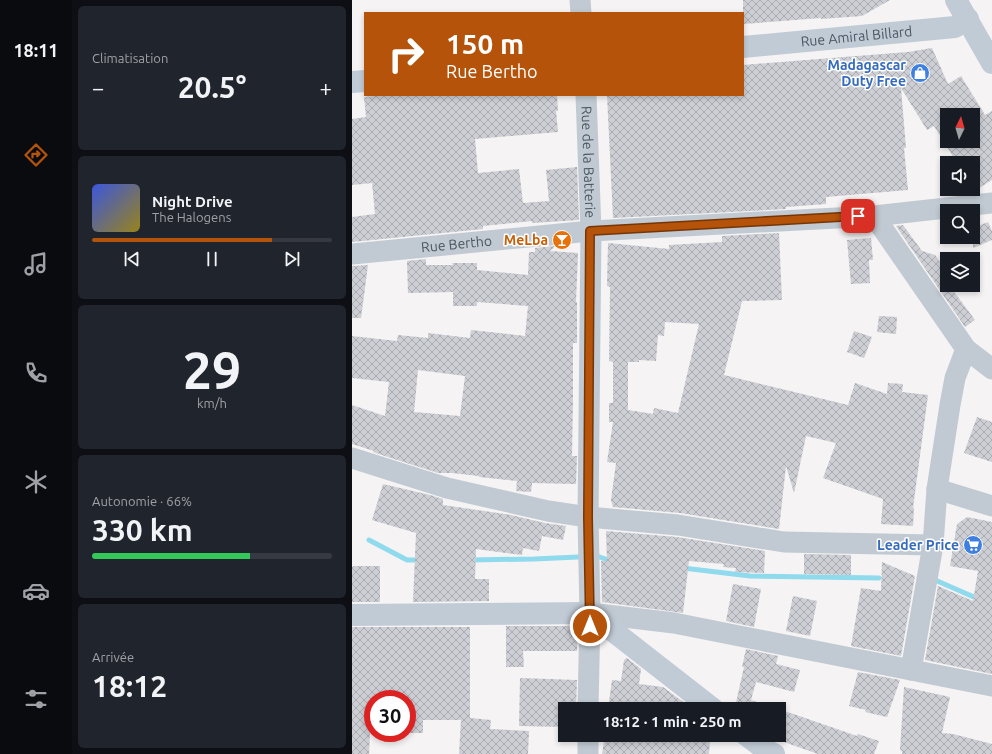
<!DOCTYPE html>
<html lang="fr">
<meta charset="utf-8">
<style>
:root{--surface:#171b24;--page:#20242c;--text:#f1f3f6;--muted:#9ea1a6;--line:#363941;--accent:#b45309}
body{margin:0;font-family:Ubuntu,sans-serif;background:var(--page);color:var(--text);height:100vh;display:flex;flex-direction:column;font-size:15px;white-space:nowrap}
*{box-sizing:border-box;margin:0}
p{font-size:13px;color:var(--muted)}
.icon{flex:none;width:22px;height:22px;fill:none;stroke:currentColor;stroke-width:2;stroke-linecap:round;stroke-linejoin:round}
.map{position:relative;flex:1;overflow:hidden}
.drawer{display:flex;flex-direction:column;gap:6px;padding:6px;background:#0d0f14;width:280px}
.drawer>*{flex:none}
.hud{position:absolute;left:12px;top:12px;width:380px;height:84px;border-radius:0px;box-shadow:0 2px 6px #0003;background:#b45309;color:#fff;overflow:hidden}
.needle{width:26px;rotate:5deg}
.controls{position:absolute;left:588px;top:108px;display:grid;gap:8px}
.controls a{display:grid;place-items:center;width:40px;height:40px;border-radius:0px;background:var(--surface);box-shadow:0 2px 6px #0003;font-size:20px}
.speed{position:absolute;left:12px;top:690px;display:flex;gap:8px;font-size:20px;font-weight:700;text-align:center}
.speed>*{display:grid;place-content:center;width:52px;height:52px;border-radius:50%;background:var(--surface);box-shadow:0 2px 6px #0003;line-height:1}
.speed .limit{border:6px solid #d22;background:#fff;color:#111}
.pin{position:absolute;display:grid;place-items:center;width:34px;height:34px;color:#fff;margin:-17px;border-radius:8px;box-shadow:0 2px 6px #0006}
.me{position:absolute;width:44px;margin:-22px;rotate:0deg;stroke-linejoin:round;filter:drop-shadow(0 0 3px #0008)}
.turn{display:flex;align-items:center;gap:14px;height:84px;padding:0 16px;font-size:18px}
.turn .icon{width:52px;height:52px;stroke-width:2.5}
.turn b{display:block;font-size:28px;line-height:34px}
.big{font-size:30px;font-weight:700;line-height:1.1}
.drawer .card{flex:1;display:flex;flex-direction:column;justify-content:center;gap:6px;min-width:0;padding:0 14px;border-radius:6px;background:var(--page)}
.drawer .dial{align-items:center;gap:0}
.dial b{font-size:52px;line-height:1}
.song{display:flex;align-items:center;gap:12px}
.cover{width:48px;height:48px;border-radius:6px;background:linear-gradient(135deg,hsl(230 70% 55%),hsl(50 70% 35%))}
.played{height:4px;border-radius:2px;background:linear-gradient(90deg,var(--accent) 75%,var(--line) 75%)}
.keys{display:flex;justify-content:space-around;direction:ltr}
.heat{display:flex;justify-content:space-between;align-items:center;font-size:22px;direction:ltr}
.charge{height:6px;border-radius:3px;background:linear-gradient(90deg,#34c759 66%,var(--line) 0)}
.trip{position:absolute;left:206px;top:702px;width:228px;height:40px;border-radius:0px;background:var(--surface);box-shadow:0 2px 6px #0003;font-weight:700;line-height:40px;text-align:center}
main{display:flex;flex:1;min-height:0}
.tab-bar{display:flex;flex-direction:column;width:72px;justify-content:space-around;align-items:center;background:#090b0e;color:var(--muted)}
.tab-bar .icon{width:28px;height:28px}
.tab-bar .on{color:var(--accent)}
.tab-bar b{font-size:18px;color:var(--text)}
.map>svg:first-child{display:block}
</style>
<main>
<nav class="tab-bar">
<b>18:11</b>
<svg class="icon on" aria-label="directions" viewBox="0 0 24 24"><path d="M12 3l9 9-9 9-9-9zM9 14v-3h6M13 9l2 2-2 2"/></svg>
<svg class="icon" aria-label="music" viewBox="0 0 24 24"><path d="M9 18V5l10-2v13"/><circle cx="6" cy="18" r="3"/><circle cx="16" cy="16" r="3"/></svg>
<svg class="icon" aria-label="phone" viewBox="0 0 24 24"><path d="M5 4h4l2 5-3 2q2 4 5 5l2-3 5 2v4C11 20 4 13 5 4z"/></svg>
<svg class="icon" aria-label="climate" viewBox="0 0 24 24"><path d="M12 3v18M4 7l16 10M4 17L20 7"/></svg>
<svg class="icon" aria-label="car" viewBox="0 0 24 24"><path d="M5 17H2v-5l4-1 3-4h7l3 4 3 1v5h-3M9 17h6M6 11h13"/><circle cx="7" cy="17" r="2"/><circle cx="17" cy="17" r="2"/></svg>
<svg class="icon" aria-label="filters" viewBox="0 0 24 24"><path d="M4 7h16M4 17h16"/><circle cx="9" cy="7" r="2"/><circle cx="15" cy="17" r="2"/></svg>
</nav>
<section class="drawer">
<div class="card"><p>Climatisation</p>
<div class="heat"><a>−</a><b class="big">20.5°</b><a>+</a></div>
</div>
<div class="card">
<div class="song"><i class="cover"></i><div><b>Night Drive</b><p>The Halogens</p></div></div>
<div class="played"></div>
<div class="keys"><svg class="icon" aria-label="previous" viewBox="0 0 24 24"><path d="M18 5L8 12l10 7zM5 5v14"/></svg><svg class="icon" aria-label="pause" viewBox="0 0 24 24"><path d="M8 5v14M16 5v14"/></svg><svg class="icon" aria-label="next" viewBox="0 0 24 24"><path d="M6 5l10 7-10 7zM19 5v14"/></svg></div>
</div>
<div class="card dial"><b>29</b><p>km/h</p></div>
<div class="card"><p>Autonomie · 66%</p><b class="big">330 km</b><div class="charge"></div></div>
<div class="card"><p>Arrivée</p><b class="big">18:12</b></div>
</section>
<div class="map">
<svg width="640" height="754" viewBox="0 0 640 754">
<defs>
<pattern id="building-cross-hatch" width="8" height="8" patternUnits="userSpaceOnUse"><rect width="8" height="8" fill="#cdcfd5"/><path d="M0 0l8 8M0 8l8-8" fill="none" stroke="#a8abb0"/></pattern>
</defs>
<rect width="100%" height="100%" fill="#f5f3f3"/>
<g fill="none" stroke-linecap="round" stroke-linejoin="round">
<g stroke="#90daee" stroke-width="5">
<polyline points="17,540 55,560 69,560"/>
<polyline points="245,556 253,559 262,560"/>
<polyline points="117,560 182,559 226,557"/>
<polyline points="331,568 398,576 527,578"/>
<polyline points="583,580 640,605"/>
</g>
</g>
<g fill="url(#building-cross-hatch)" fill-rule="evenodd">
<polygon points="391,0 538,0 510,16 469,19 469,18 391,24"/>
<path d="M580,48L596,84L609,76L633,115L640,111V180L622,191L621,189V163H605L582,126L575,130L549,88L554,148H552L556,190L474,197V204L434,207V209L261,218L255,95H391V65L556,52ZM595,115H621V141H595Z"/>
<polygon points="33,95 205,95 206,111 204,111 206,132 123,139 126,173 167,169 171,203 197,201 194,170 225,167 227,220 180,223 180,221 131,226 131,229 0,242 0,217 23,214 20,183 0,185 0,119 14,117 12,97"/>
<polygon points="636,222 640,231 640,240 621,248 621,228"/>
<polygon points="551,225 570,251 583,255 595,271 595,285 597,285 623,320 613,327 544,226"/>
<path d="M427,233L430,300L390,301L372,375L496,405L503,383L535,394L536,383L551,384L550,392L576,395L561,508H562L561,526L529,524L531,499L471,478L484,443L454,436L442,493L434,466L427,529L328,513L261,507L259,500L264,463L255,462L261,422H257V403H261V362L257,361L258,287L255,286L256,243L317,249V245L370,242V236ZM313,322L347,324L326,413L302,408L301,414L276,410V362H287V360L304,361L306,335L312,336Z"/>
<polygon points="519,238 521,260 517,260 518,283 499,284 495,240"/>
<path d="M203,246L198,251L226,253L224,302H225V343H221V400L220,456H225L224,484L180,483L179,492L164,491L165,481L127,477V476L100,473H86L39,458L21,452L22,451L0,444V405L33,416L37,382L0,378V336L45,341L46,335L76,338V333L118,338L119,330L173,336L176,306L125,302V306H101V292L56,293L55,261L74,259V265H101L100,263H125V270L176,275L177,252H183V248ZM66,370L113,376L108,416L62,412Z"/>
<polygon points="16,265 9,318 0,318 0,266"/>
<polygon points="527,316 545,317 544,334 525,332"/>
<polygon points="502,331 520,337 512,358 495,352"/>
<polygon points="625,417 640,422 640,462 612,453"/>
<polygon points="31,484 78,495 91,499 91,505 159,515 193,523 214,526 211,540 190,536 187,551 171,548 170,555 124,549 123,579 137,579 137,601 61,602 64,533 20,520"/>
<polygon points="615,517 640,522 640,674 573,660 586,586 621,601 626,571 598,566 605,524"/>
<polygon points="254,531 325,537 413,551 412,573 383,572 384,568 371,567 372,564 337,561 331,613 250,602 249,561 255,561"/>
<polygon points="452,554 499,555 499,575 452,574"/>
<polygon points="530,562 563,576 549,656 499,646 509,588 529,591"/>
<polygon points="2,566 28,566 28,602 0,602 0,567"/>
<polygon points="381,584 409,589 402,627 374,621"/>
<polygon points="441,596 465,601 458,636 434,631"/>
<polygon points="154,626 226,626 225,651 171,651 172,667 154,667"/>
<polygon points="0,627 118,627 118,718 139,720 138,729 177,731 176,754 107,754 109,720 71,720 71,733 55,733 55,699 21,699 21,733 18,733 17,754 0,754"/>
<polygon points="394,649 426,656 424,664 448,670 442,692 404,682 399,700 426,709 386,709 383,707 392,667 390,667"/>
<polygon points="275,658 289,669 287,684 311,687 341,709 256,709 260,680 269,681 272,660"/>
<polygon points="506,672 548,680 535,717 513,712 514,710 497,706"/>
<polygon points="168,678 225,680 224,709 213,709 213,727 167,726"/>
<polygon points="552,687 598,697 590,733 601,734 640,744 640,754 550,754 550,751 548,750"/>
<polygon points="427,709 505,736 506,734 527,741 522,754 466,754 432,742 422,735 427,735"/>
<polygon points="253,735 361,735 360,740 358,740 357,754 250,754"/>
</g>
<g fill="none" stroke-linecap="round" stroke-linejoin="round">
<g stroke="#c1cad2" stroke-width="21">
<polyline points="228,0 229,13"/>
<path id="s1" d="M234,95L239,231L236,517L238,613L236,709"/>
<polyline points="522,216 614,349 640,369"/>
<path id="s2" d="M0,254L239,231L522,216L640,203"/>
<polyline points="0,458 95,488 196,511 236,517 326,525 432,542 581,545"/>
<polyline points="585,489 640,506"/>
<polyline points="238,613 322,623 640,686"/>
<polyline points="559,670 581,545 585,489 598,405 603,378 614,349"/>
<polyline points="236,754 236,735"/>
</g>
<g stroke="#c1cbd6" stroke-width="22">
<polyline points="604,0 640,63"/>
<path id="s3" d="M391,47L603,27L616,19"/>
<polyline points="0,82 13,81"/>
<polyline points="0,615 238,613 361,709"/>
<polyline points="394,735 414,750 422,754"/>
</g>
</g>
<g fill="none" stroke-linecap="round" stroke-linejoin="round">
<defs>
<polyline id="route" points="238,626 236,517 238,231 506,216"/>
</defs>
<use href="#route" stroke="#753606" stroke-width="10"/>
<use href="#route" stroke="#b45309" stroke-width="7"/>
</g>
<defs>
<symbol id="shop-disc" viewBox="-11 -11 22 22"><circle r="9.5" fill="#3f7fe0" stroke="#fff"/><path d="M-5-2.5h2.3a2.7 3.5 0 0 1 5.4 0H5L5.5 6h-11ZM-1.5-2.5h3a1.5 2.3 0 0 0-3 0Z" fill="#fff"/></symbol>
<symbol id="bar-disc" viewBox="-11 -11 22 22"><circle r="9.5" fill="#e8710a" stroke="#fff"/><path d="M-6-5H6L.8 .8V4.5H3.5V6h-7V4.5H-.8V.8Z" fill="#fff"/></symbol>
<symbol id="supermarket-disc" viewBox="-11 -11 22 22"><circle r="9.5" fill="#3f7fe0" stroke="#fff"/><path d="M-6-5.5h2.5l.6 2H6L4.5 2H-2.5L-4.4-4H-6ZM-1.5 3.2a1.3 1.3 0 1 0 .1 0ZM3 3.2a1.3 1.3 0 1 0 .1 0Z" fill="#fff"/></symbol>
</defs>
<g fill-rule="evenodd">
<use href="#shop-disc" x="557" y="62" width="22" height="22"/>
<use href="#bar-disc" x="199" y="229" width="22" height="22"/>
<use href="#supermarket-disc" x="610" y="534" width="22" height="22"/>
</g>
<g text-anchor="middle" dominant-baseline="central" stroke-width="3" stroke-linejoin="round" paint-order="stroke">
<g font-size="14" fill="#4a5661" stroke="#fff">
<text stroke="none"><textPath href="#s3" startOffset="114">Rue Amiral Billard</textPath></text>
<text stroke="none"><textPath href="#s1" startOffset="67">Rue de la Batterie</textPath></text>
<text stroke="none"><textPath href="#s2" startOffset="105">Rue Bertho</textPath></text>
</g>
<g font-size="14" font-weight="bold" fill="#366cbe" stroke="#fff" text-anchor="end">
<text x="554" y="65">Madagascar<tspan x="554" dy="16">Duty Free</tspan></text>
<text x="607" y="545">Leader Price</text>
</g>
<g font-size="14" font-weight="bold" fill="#c56008" stroke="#fff" text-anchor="end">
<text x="196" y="240">MeLba</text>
</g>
</g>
</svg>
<div class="controls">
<a><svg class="needle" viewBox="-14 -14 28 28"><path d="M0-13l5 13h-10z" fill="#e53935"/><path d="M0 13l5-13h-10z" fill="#9ea1a6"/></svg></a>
<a><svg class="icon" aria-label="sound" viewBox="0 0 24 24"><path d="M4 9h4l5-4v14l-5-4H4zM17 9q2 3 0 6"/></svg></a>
<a><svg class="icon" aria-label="search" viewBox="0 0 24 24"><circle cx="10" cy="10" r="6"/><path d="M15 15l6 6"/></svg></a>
<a><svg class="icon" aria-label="layers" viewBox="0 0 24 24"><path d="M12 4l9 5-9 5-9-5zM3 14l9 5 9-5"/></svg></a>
</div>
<div class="speed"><div class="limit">30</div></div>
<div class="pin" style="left:506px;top:216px;background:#d93025"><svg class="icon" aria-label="arrive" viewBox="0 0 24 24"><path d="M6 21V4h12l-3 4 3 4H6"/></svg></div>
<svg class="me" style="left:238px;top:626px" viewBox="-20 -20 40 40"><circle r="17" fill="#b45309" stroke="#fff" stroke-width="3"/><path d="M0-11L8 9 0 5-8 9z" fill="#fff"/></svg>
<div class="trip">18:12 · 1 min · 250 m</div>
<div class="hud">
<div class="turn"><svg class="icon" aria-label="right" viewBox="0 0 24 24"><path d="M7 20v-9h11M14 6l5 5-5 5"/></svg><div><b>150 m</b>Rue Bertho</div></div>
</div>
</div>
</main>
